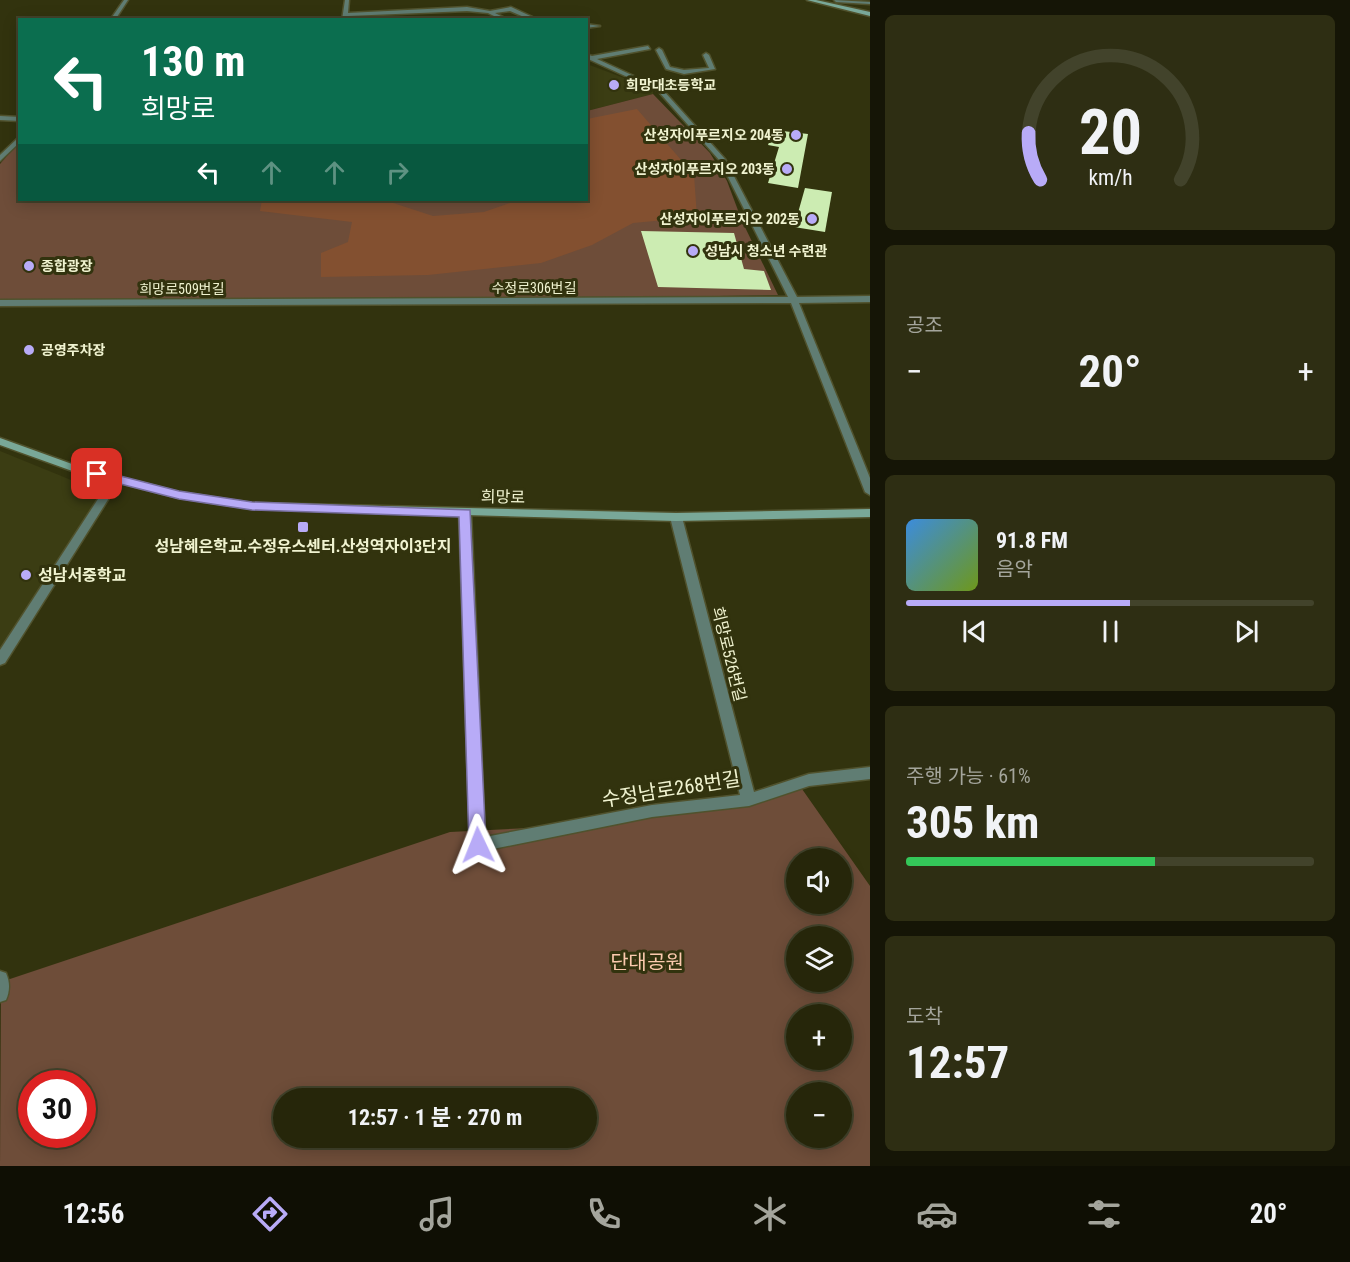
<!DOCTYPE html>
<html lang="ko">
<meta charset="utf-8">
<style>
:root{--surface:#26260a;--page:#2e2e13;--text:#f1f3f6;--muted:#a4a59c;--line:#42432b;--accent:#b8abf7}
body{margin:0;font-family:"Roboto Condensed","Noto Sans KR",sans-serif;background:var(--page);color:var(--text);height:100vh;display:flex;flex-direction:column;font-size:22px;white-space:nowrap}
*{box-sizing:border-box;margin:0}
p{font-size:20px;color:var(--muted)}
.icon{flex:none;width:33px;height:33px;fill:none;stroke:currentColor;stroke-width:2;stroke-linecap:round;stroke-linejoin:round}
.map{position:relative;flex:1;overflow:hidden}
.panel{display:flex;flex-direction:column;gap:15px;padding:15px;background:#151506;width:480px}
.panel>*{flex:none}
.top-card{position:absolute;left:18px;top:18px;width:570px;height:183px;border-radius:0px;box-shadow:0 3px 15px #0003,0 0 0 2px var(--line);background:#0b6e4f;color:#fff;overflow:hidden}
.controls{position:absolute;left:786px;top:848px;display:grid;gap:12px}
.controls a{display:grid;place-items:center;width:66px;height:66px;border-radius:50%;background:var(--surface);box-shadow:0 3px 15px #0003,0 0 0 2px var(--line);font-size:30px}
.speed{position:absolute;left:18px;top:1070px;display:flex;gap:12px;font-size:30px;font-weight:700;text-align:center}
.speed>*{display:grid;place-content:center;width:78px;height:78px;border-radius:50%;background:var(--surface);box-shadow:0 3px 15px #0003,0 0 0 2px var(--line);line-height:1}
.speed .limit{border:9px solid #d22;background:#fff;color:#111}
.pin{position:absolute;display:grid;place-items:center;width:51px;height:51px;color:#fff;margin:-26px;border-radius:12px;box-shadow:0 3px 9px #0006}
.me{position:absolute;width:66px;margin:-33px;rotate:358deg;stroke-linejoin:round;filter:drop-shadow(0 0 4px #0008)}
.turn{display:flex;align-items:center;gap:21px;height:126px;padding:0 24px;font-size:27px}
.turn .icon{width:78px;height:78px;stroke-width:2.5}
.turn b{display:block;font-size:42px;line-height:51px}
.lanes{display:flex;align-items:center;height:57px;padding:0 24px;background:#0003;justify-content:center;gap:30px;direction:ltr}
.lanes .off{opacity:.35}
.big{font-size:45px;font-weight:700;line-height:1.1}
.panel .tile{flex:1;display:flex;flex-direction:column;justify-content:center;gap:9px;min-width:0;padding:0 21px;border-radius:9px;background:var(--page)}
.panel .dial{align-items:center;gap:0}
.dial svg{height:156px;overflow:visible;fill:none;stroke:var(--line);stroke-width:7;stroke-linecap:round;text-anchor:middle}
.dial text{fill:var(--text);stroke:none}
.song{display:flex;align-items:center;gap:18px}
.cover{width:72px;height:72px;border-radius:9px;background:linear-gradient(135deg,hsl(210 70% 55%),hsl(80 70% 35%))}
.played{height:6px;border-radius:3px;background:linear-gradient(90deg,var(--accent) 55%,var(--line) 55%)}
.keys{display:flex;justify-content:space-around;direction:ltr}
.heat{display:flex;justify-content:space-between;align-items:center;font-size:33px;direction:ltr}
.charge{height:9px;border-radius:4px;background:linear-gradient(90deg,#34c759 61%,var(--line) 0)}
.trip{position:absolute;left:273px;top:1088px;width:324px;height:60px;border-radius:30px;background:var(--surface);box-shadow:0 3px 15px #0003,0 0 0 2px var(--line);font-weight:700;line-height:60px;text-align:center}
.tab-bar{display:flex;height:96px;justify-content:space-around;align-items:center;background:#0f0f04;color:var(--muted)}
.tab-bar .icon{width:42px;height:42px}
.tab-bar .current{color:var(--accent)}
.tab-bar b{font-size:27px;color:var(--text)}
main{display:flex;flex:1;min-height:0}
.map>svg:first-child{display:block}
</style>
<main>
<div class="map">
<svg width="870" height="1166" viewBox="0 0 870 1166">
<rect width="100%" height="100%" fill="#32330e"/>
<g fill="#3b3d13">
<polygon points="587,64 653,89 653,94 587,111"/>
<polygon points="0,451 103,493 0,658"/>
</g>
<g fill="#6e4d39" fill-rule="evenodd">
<polygon points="653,94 710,153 727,181 742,221 778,295 593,298 0,300 0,164 19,142 20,200 586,200 587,111"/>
<path d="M802,789L870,886V1166H0L1,982L450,832L550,827L728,797ZM796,858H842V903H796ZM796,936H842V981H796ZM796,1014H842V1059H796ZM32,1083H82V1134H32ZM796,1092H842V1137H796ZM284,1098H586V1137H284Z"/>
</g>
<polygon fill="#835030" points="637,109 694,175 697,217 633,223 592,245 541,263 428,275 321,277 321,253 348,242 352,222 260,211 262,200 384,200 433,216 484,212 519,200 586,200 587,119"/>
<g fill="#ccecb2">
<polygon points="774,130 808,134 798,188 768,183 779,147 768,145"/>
<polygon points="805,188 832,192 825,232 794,227"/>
<polygon points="641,231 734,233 744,269 764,271 771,290 658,287"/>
</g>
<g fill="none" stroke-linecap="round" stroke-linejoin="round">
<defs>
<g id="minor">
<polygon points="124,0 128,0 115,20 110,20"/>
<polygon points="345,0 349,0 348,13 467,7 490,11 511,7 539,20 531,20 510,11 495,13 509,20 502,20 488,13 467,11 348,16 348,20 342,20"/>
<polygon points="834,0 870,2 870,4 836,2"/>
<polygon points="586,24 600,26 586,28"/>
<polygon points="648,46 650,49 597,59 662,89 725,159 797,297 870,296 870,302 799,303 870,478 870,495 865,492 791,303 0,306 0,300 788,297 720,161 658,91 586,58 586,54 592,56"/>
<polygon points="659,48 662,50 670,67 684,70 709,68 703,55 706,53 709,55 715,69 684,74 666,69 656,50"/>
<polygon points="0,116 20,117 20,121 0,120"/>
<polygon points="20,136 20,142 0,161 0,155"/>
<polygon points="116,476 121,479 5,663 0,665 0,650 111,479"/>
<polygon points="465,509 471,513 485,837 652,805 740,795 670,517 676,513 682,517 754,792 809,774 870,767 870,779 809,786 749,806 652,817 478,852 473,850 470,845 459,513"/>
<path d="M0,971L6,973C10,982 10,991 6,1000L0,1002Z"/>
</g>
<g id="secondary">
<polygon points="807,0 816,0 870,12 870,16"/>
<polygon points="0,438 83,468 179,492 252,503 676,513 870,509 870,517 676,521 252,509 179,498 75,472 0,445"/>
</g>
</defs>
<use href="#minor" stroke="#50522d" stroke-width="3"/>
<use href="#secondary" stroke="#50522d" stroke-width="3"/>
<use href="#minor" fill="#607d73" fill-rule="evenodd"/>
<use href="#secondary" fill="#79a898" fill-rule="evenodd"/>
</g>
<polygon fill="#b8abf7" stroke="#786fa1" stroke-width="1.5" points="97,470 179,491 252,502 470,510 486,845 484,850 478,852 472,850 469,845 459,517 252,510 179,499 93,477 93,472"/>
<g fill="#b8abf7" stroke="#32330e" stroke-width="2">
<circle cx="614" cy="85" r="6"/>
<circle cx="796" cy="135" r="6"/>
<circle cx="787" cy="169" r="6"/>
<circle cx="812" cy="219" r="6"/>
<circle cx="693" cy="251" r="6"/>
<circle cx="29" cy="266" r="6"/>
<circle cx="29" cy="350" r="6"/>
<rect x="297" y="521" width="12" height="12" rx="3"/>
<circle cx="26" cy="575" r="6"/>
</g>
<g text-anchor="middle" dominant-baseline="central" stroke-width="6" stroke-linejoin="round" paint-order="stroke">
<g font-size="14" font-weight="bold" fill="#f0f3d0" stroke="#32330e" text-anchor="start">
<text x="626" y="85">희망대초등학교</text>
<text x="784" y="135" text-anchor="end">산성자이푸르지오 204동</text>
<text x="775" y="169" text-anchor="end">산성자이푸르지오 203동</text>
<text x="800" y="219" text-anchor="end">산성자이푸르지오 202동</text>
<text x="705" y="251">성남시 청소년 수련관</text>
<text x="41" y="266">종합광장</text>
<text x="41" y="350">공영주차장</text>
</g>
<g font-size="14" fill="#f0f3d0" stroke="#32330e">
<text x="534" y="288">수정로306번길</text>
<text x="182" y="289">희망로509번길</text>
</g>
<g font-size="16" fill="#f0f3d0" stroke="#32330e">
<text transform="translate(503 497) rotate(1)">희망로</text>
<text transform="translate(729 654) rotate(76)">희망로526번길</text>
</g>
<g font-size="16" font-weight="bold" fill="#f0f3d0" stroke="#32330e">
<text x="303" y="546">성남혜은학교.수정유스센터.산성역자이3단지</text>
<text x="38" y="575" text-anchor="start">성남서중학교</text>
</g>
<g font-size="20" fill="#f0f3d0" stroke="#32330e">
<text transform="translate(671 789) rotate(-9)">수정남로268번길</text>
</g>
<g font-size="20" fill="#fccaae" stroke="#32330e">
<text x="647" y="962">단대공원</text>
</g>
</g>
</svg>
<div class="controls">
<a><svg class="icon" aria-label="sound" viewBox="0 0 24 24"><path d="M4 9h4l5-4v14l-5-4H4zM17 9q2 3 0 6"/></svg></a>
<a><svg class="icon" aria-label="layers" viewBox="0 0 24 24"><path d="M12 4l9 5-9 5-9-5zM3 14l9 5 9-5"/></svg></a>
<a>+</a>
<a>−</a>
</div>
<div class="speed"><div class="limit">30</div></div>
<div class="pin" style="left:97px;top:474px;background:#d93025"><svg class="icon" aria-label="arrive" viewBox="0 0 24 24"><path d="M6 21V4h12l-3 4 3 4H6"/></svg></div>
<svg class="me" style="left:478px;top:845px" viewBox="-20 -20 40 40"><path d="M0-17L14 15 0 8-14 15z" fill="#b8abf7" stroke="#fff" stroke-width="4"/></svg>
<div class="trip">12:57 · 1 분 · 270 m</div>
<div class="top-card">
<div class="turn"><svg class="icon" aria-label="left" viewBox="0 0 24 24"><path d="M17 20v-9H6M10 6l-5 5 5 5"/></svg><div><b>130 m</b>희망로</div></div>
<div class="lanes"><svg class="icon" aria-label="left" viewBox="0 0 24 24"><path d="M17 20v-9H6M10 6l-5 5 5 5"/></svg><svg class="icon off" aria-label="ahead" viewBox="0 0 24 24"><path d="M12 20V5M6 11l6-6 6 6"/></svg><svg class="icon off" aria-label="ahead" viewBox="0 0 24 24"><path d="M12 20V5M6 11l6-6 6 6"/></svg><svg class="icon off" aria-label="right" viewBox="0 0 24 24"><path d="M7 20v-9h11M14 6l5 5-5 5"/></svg></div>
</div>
</div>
<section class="panel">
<div class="tile dial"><svg viewBox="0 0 100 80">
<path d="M14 69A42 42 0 1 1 86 69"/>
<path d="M14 69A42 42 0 0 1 8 45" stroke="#b8abf7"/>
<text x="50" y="56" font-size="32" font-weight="700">20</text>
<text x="50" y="72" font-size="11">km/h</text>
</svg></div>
<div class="tile"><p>공조</p>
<div class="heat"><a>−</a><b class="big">20°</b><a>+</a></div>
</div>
<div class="tile">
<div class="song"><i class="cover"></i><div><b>91.8 FM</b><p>음악</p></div></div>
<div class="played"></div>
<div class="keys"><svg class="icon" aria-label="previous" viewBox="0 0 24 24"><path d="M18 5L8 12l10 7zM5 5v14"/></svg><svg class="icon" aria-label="pause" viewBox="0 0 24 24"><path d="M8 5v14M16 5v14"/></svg><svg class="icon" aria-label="next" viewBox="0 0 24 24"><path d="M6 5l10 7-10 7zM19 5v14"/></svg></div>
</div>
<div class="tile"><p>주행 가능 · 61%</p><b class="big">305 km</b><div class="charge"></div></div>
<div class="tile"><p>도착</p><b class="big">12:57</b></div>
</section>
</main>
<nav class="tab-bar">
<b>12:56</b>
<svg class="icon current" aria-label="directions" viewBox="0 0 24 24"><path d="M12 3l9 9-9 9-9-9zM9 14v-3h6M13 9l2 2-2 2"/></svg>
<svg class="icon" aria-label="music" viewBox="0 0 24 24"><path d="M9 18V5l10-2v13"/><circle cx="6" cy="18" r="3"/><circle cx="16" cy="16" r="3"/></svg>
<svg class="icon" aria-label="phone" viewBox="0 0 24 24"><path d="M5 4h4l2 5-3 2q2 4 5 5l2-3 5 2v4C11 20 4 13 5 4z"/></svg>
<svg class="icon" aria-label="climate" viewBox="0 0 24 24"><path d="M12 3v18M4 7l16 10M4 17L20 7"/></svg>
<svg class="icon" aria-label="car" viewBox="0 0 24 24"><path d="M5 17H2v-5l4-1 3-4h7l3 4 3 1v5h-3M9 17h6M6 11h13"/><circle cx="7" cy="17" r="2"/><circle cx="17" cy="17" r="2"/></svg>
<svg class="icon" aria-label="filters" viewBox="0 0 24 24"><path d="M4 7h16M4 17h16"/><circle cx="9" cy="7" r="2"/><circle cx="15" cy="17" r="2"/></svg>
<b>20°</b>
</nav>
